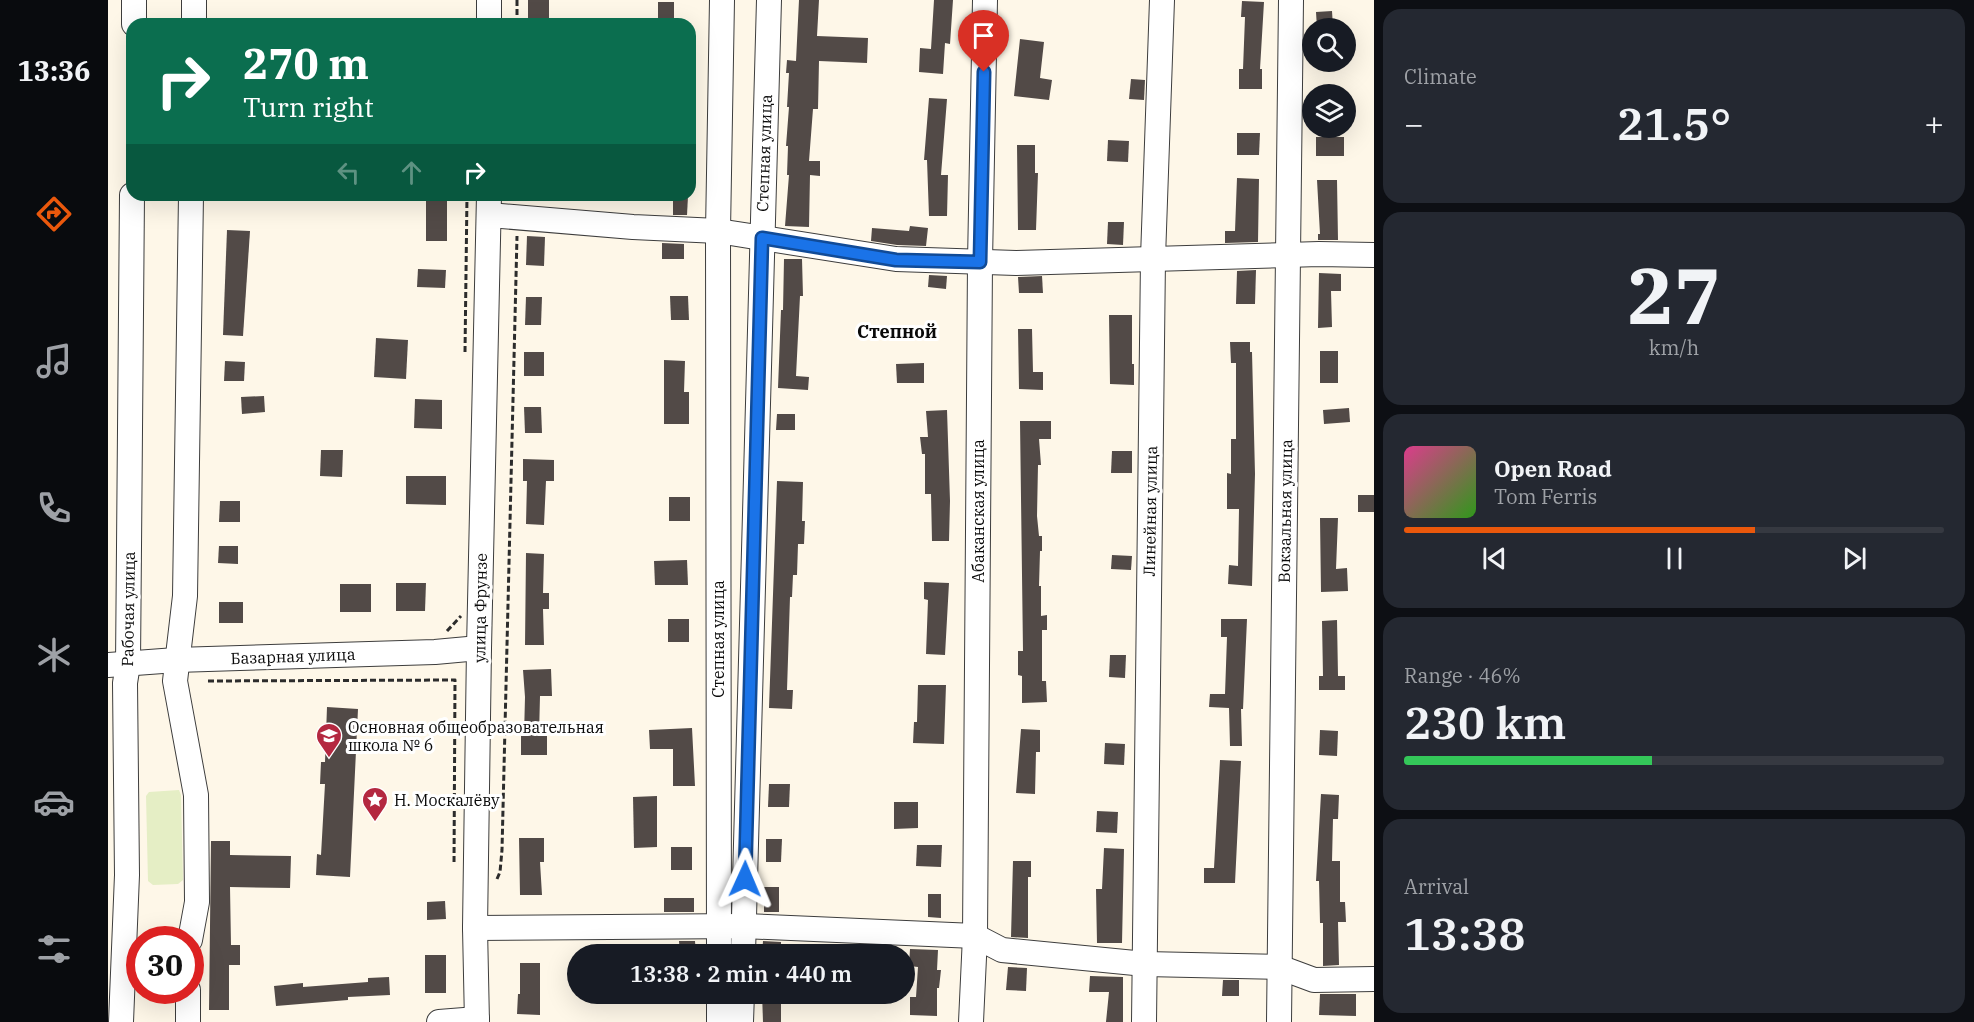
<!DOCTYPE html>
<meta charset="utf-8">
<style>
:root{--surface:#171b24;--page:#242831;--text:#f1f3f6;--muted:#9ea1a6;--line:#363941;--accent:#ea580c}
body{margin:0;font-family:"IBM Plex Serif",serif;background:var(--page);color:var(--text);height:100vh;display:flex;flex-direction:column;font-size:22px;white-space:nowrap}
*{box-sizing:border-box;margin:0}
p{font-size:20px;color:var(--muted)}
.icon{flex:none;width:33px;height:33px;fill:none;stroke:currentColor;stroke-width:2;stroke-linecap:round;stroke-linejoin:round}
.map{position:relative;flex:1;overflow:hidden}
.side{display:flex;flex-direction:column;gap:9px;padding:9px;background:#0d0f14;width:600px}
.side>*{flex:none}
.top-card{position:absolute;left:18px;top:18px;width:570px;height:183px;border-radius:18px;box-shadow:0 6px 24px #0002;background:#0b6e4f;color:#fff;overflow:hidden}
.buttons{position:absolute;left:1194px;top:18px;display:grid;gap:12px}
.buttons a{display:grid;place-items:center;width:54px;height:54px;border-radius:50%;background:var(--surface);box-shadow:0 6px 24px #0002;font-size:30px}
.speed{position:absolute;left:18px;top:926px;display:flex;gap:12px;font-size:30px;font-weight:700;text-align:center}
.speed>*{display:grid;place-content:center;width:78px;height:78px;border-radius:50%;background:var(--surface);box-shadow:0 6px 24px #0002;line-height:1}
.speed .limit{border:9px solid #d22;background:#fff;color:#111}
.pin{position:absolute;display:grid;place-items:center;width:51px;height:51px;color:#fff;margin:-62px -26px;border-radius:50% 50% 50% 0;rotate:-45deg;box-shadow:0 0 6px #0007}
.pin .icon{rotate:45deg}
.me{position:absolute;width:66px;margin:-33px;rotate:1deg;stroke-linejoin:round;filter:drop-shadow(0 0 4px #0008)}
.turn{display:flex;align-items:center;gap:21px;height:126px;padding:0 18px;font-size:27px}
.turn .icon{width:78px;height:78px;stroke-width:2.5}
.turn b{display:block;font-size:42px;line-height:51px}
.lanes{display:flex;align-items:center;height:57px;padding:0 18px;background:#0003;justify-content:center;gap:30px;direction:ltr}
.lanes .off{opacity:.35}
.big{font-size:45px;font-weight:600;line-height:1.1}
.side .widget{flex:1;display:flex;flex-direction:column;justify-content:center;gap:9px;min-width:0;padding:0 21px;border-radius:18px;background:var(--page)}
.side .dial{align-items:center;gap:0}
.dial b{font-size:78px;line-height:1}
.song{display:flex;align-items:center;gap:18px}
.cover{width:72px;height:72px;border-radius:9px;background:linear-gradient(135deg,hsl(330 70% 55%),hsl(110 70% 35%))}
.played{height:6px;border-radius:3px;background:linear-gradient(90deg,var(--accent) 65%,var(--line) 65%)}
.keys{display:flex;justify-content:space-around;direction:ltr}
.heat{display:flex;justify-content:space-between;align-items:center;font-size:33px;direction:ltr}
.charge{height:9px;border-radius:4px;background:linear-gradient(90deg,#34c759 46%,var(--line) 0)}
.trip{position:absolute;left:459px;top:944px;width:348px;height:60px;border-radius:30px;background:var(--surface);box-shadow:0 6px 24px #0002;font-weight:600;line-height:60px;text-align:center}
main{display:flex;flex:1;min-height:0}
.menu{display:flex;flex-direction:column;width:108px;justify-content:space-around;align-items:center;background:#090b0e;color:var(--muted)}
.menu .icon{width:42px;height:42px}
.menu .selected{color:var(--accent)}
.menu b{font-size:27px;color:var(--text)}
.map>svg:first-child{display:block}
</style>
<main>
<nav class="menu">
<b>13:36</b>
<svg class="icon selected" aria-label="directions" viewBox="0 0 24 24"><path d="M12 3l9 9-9 9-9-9zM9 14v-3h6M13 9l2 2-2 2"/></svg>
<svg class="icon" aria-label="music" viewBox="0 0 24 24"><path d="M9 18V5l10-2v13"/><circle cx="6" cy="18" r="3"/><circle cx="16" cy="16" r="3"/></svg>
<svg class="icon" aria-label="phone" viewBox="0 0 24 24"><path d="M5 4h4l2 5-3 2q2 4 5 5l2-3 5 2v4C11 20 4 13 5 4z"/></svg>
<svg class="icon" aria-label="climate" viewBox="0 0 24 24"><path d="M12 3v18M4 7l16 10M4 17L20 7"/></svg>
<svg class="icon" aria-label="car" viewBox="0 0 24 24"><path d="M5 17H2v-5l4-1 3-4h7l3 4 3 1v5h-3M9 17h6M6 11h13"/><circle cx="7" cy="17" r="2"/><circle cx="17" cy="17" r="2"/></svg>
<svg class="icon" aria-label="filters" viewBox="0 0 24 24"><path d="M4 7h16M4 17h16"/><circle cx="9" cy="7" r="2"/><circle cx="15" cy="17" r="2"/></svg>
</nav>
<div class="map">
<svg width="1266" height="1022" viewBox="0 0 1266 1022">
<rect width="100%" height="100%" fill="#fef7e8"/>
<polygon fill="#e5eec5" points="71,790 73,795 75,880 70,884 45,885 40,881 38,796 41,792"/>
<g fill="#524a47">
<rect x="420" y="0" width="21" height="24"/>
<polygon points="691,0 711,0 709,36 760,38 759,63 711,61 710,109 705,109 701,161 712,161 712,176 702,175 701,227 677,226 681,175 679,175 680,146 678,146 681,107 679,107 681,73 678,73 679,60 688,61"/>
<polygon points="826,0 845,0 842,44 837,43 835,74 811,72 812,48 823,49"/>
<polygon points="1134,1 1156,2 1152,69 1154,69 1154,89 1131,89 1131,69 1135,69 1137,17 1133,17"/>
<rect x="550" y="2" width="16" height="22"/>
<polygon points="1224,11 1225,28 1209,28 1208,12"/>
<polygon points="912,39 936,42 932,78 944,80 941,100 906,96"/>
<polygon points="1023,79 1037,80 1036,100 1021,99"/>
<polygon points="821,98 839,99 833,175 840,175 839,216 821,216 819,160 816,160"/>
<polygon points="1129,133 1152,133 1151,155 1129,155"/>
<rect x="1208" y="137" width="28" height="19"/>
<polygon points="1000,140 1021,141 1020,162 999,161"/>
<polygon points="909,145 927,145 927,173 930,173 928,230 910,230"/>
<polygon points="1129,178 1151,179 1150,242 1117,243 1117,231 1127,231"/>
<polygon points="1209,180 1229,180 1230,240 1210,240 1210,234 1212,234"/>
<rect x="318" y="195" width="21" height="46"/>
<polygon points="565,196 580,196 579,215 565,215"/>
<polygon points="1000,222 1016,222 1015,245 999,244"/>
<polygon points="802,226 820,228 818,246 789,245 763,241 764,228 801,231"/>
<polygon points="119,230 142,231 135,336 115,335"/>
<polygon points="419,236 437,237 436,266 418,265"/>
<polygon points="554,243 576,244 576,259 554,259"/>
<polygon points="676,259 694,259 695,296 692,296 688,376 701,377 700,390 670,388 673,310 675,310"/>
<polygon points="310,269 338,270 337,288 309,287"/>
<polygon points="1148,270 1147,304 1128,304 1129,271"/>
<polygon points="1211,273 1233,274 1233,291 1223,291 1224,327 1210,328"/>
<polygon points="821,275 839,276 838,289 820,287"/>
<polygon points="934,276 935,293 911,293 910,277"/>
<polygon points="562,296 580,296 581,320 563,320"/>
<polygon points="418,297 434,297 433,325 417,325"/>
<polygon points="1001,315 1024,315 1024,364 1026,364 1026,385 1002,384"/>
<polygon points="910,329 924,329 925,372 935,372 935,390 911,389"/>
<polygon points="268,338 300,340 298,379 266,377"/>
<polygon points="1122,342 1142,342 1142,352 1144,352 1147,474 1144,586 1120,584 1121,565 1130,566 1131,509 1119,509 1119,473 1123,474 1123,439 1128,439 1128,363 1123,363"/>
<rect x="1212" y="351" width="18" height="32"/>
<rect x="416" y="352" width="20" height="24"/>
<polygon points="556,360 577,361 576,392 581,392 581,424 556,424"/>
<polygon points="117,361 137,362 136,381 116,381"/>
<polygon points="816,363 816,383 789,383 788,364"/>
<polygon points="156,396 157,412 134,414 133,397"/>
<polygon points="307,399 334,400 334,429 306,428"/>
<polygon points="416,407 433,407 434,433 417,433"/>
<polygon points="1241,408 1242,422 1216,424 1215,410"/>
<polygon points="839,410 842,501 841,541 824,541 823,494 817,494 817,454 814,454 812,437 820,437 818,411"/>
<polygon points="669,414 687,414 687,430 668,430"/>
<polygon points="912,421 943,421 943,439 931,439 933,465 930,465 929,516 931,536 934,536 934,551 932,551 931,586 933,586 933,616 939,615 939,630 934,630 934,681 938,681 939,702 914,703 914,676 910,675 910,651 915,651"/>
<polygon points="213,450 235,450 234,477 212,476"/>
<polygon points="1004,451 1024,451 1024,473 1003,473"/>
<polygon points="415,459 446,460 446,481 438,481 436,525 418,524 419,481 415,481"/>
<polygon points="298,476 338,476 338,505 298,504"/>
<polygon points="669,481 695,482 694,521 697,521 696,544 690,544 689,575 685,575 684,597 682,597 679,690 685,690 684,709 661,708"/>
<rect x="1250" y="495" width="16" height="17"/>
<rect x="561" y="497" width="21" height="24"/>
<polygon points="112,501 132,501 132,522 111,522"/>
<polygon points="1212,518 1230,518 1228,569 1239,568 1240,591 1213,592"/>
<polygon points="111,546 130,546 130,564 110,563"/>
<polygon points="418,553 436,554 435,593 441,593 441,609 435,609 436,645 417,645"/>
<polygon points="1004,555 1024,556 1023,570 1003,569"/>
<polygon points="579,560 580,585 547,585 546,561"/>
<polygon points="816,582 841,583 837,655 818,654 820,600 816,599"/>
<polygon points="288,583 318,583 317,611 288,611"/>
<rect x="232" y="584" width="31" height="28"/>
<rect x="111" y="602" width="24" height="21"/>
<rect x="560" y="619" width="21" height="23"/>
<polygon points="1113,619 1139,619 1135,709 1133,709 1134,746 1122,746 1121,708 1101,707 1102,694 1117,694 1119,637 1113,637"/>
<polygon points="1229,620 1230,676 1237,676 1237,690 1211,690 1211,676 1215,676 1214,621"/>
<polygon points="1002,655 1018,655 1017,678 1001,677"/>
<polygon points="443,669 444,696 432,696 431,736 439,736 439,755 413,755 413,736 416,736 417,697 415,670"/>
<polygon points="810,685 838,685 836,744 805,743 806,722 809,722"/>
<polygon points="219,707 250,709 242,877 208,875 209,854 213,855 217,784 212,784 213,762 217,762"/>
<polygon points="584,728 587,786 565,786 565,749 542,749 541,730"/>
<polygon points="913,729 932,730 932,752 928,752 927,794 908,793"/>
<polygon points="1212,730 1230,731 1229,756 1211,755"/>
<polygon points="997,743 1017,744 1016,765 996,764"/>
<polygon points="1112,760 1133,761 1127,883 1096,883 1096,868 1106,868"/>
<polygon points="661,784 682,784 681,807 660,807"/>
<polygon points="1213,794 1231,795 1230,819 1225,819 1224,861 1232,861 1232,902 1237,902 1238,922 1230,922 1231,965 1215,966 1215,923 1212,923 1211,881 1208,881"/>
<polygon points="549,796 549,847 526,848 525,797"/>
<polygon points="786,802 810,802 810,828 786,829"/>
<polygon points="989,811 1010,812 1009,833 988,832"/>
<polygon points="411,838 436,838 436,862 432,862 434,895 412,895"/>
<polygon points="658,839 674,839 673,862 658,862"/>
<polygon points="103,841 122,841 122,855 183,856 182,888 122,887 123,945 132,945 132,965 121,965 121,1010 101,1010"/>
<polygon points="809,845 834,845 833,867 808,866"/>
<rect x="563" y="847" width="21" height="23"/>
<polygon points="996,848 1016,849 1014,943 989,943 988,889 994,889"/>
<polygon points="905,861 923,861 923,877 920,877 920,938 903,937"/>
<rect x="656" y="887" width="15" height="25"/>
<polygon points="820,894 833,894 833,918 820,917"/>
<rect x="556" y="898" width="30" height="14"/>
<polygon points="337,901 338,919 319,920 319,902"/>
<polygon points="571,941 587,941 588,954 572,954"/>
<polygon points="655,941 673,942 673,954 654,954"/>
<polygon points="802,949 830,950 829,970 833,970 831,988 829,988 829,1016 802,1015 802,997 808,997 810,967 801,966"/>
<rect x="317" y="955" width="21" height="38"/>
<polygon points="412,963 432,963 432,1015 409,1014 410,994 412,994"/>
<polygon points="900,967 919,968 918,991 898,990"/>
<polygon points="982,976 1015,977 1015,1022 998,1022 1001,992 981,992"/>
<polygon points="281,977 282,995 240,997 240,1000 168,1006 166,986 195,983 195,987 260,982 260,978"/>
<polygon points="1115,980 1131,980 1131,996 1114,996"/>
<polygon points="654,993 673,993 673,1022 655,1022"/>
<polygon points="1212,994 1248,994 1248,1016 1211,1015"/>
</g>
<g fill="none" stroke-linecap="round" stroke-linejoin="round">
<defs>
<g id="minor">
<polyline points="381,0 381,24"/>
<polyline points="26,24 26,0"/>
<polyline points="86,24 86,0"/>
<polyline points="381,215 525,227 610,231 788,259 908,263 1211,254 1266,255"/>
<polyline points="0,665 68,660 327,652 371,648"/>
<polyline points="367,928 636,926 867,936 894,950 1037,964 1171,967 1206,980 1266,979"/>
<polyline points="82,940 89,902 88,795 67,681 77,596 83,195"/>
<polyline points="611,954 610,231 614,0"/>
<polyline points="635,954 661,0"/>
<polyline points="80,990 80,1022"/>
<polyline points="611,993 611,1022"/>
<polyline points="13,1022 19,875 17,683 20,664 24,195"/>
<polyline points="331,1022 369,1019"/>
<polyline points="369,1022 367,928 371,648 381,195"/>
<polyline points="633,1022 634,993"/>
<polyline points="863,1022 867,936 872,262 877,0"/>
<polyline points="1036,1022 1045,258 1054,0"/>
<polyline points="1171,1022 1183,0"/>
</g>
</defs>
<use href="#minor" stroke="#3d3d3d" stroke-width="26"/>
<g stroke="#2c2c2c" stroke-width="3" stroke-dasharray="6 3" stroke-linecap="butt">
<polyline points="409,24 409,0"/>
<polyline points="357,352 359,195"/>
<polyline points="339,631 353,616"/>
<polyline points="100,681 347,680 346,865"/>
<polyline points="389,879 392,872 394,850 409,236"/>
</g>
<use href="#minor" stroke="#fff" stroke-width="24"/>
</g>
<g fill="none" stroke-linecap="round" stroke-linejoin="round">
<defs>
<polyline id="route" points="637,879 654,238 788,260 872,262 876,72"/>
</defs>
<use href="#route" stroke="#114b97" stroke-width="15"/>
<use href="#route" stroke="#1a73e8" stroke-width="10"/>
</g>
<defs>
<symbol id="school-pin" viewBox="-11 -11 22 30"><path d="M0 17L-7.5 6A9.5 9.5 0 1 1 7.5 6Z" fill="#b42840" stroke="#fff"/><path d="M0-5L7-2L0 1L-7-2ZM-4 1L0 2.5L4 1V4Q0 6-4 4Z" fill="#fff"/></symbol>
<symbol id="sight-pin" viewBox="-11 -11 22 30"><path d="M0 17L-7.5 6A9.5 9.5 0 1 1 7.5 6Z" fill="#b42840" stroke="#fff"/><path d="M0-6L1.8-2.2L6-1.7L2.9 1.2L3.7 5.4L0 3.3L-3.7 5.4L-2.9 1.2L-6-1.7L-1.8-2.2Z" fill="#fff"/></symbol>
</defs>
<g fill-rule="evenodd">
<use href="#school-pin" x="206" y="721" width="30" height="40"/>
<use href="#sight-pin" x="252" y="785" width="30" height="40"/>
</g>
<g text-anchor="middle" dominant-baseline="central" stroke-width="6" stroke-linejoin="round" paint-order="stroke">
<g font-size="16" fill="#0a0a0a" stroke="#fff">
<text transform="translate(656 153) rotate(-88)">Степная улица</text>
<text transform="translate(870 511) rotate(-90)">Абаканская улица</text>
<text transform="translate(1042 511) rotate(-89)">Линейная улица</text>
<text transform="translate(1177 511) rotate(-89)">Вокзальная улица</text>
<text transform="translate(372 608) rotate(-89)">улица Фрунзе</text>
<text transform="translate(20 609) rotate(-89)">Рабочая улица</text>
<text transform="translate(610 639) rotate(-90)">Степная улица</text>
<text transform="translate(185 656) rotate(-2)">Базарная улица</text>
</g>
<g font-size="16" fill="#0a0a0a" stroke="#fff" text-anchor="start">
<text x="240" y="727">Основная общеобразовательная<tspan x="240" dy="18">школа № 6</tspan></text>
<text x="286" y="800">Н. Москалёву</text>
</g>
<g font-size="18" font-weight="bold" fill="#0a0a0a" stroke="#fff">
<text x="789" y="331">Степной</text>
</g>
</g>
</svg>
<div class="buttons">
<a><svg class="icon" aria-label="search" viewBox="0 0 24 24"><circle cx="10" cy="10" r="6"/><path d="M15 15l6 6"/></svg></a>
<a><svg class="icon" aria-label="layers" viewBox="0 0 24 24"><path d="M12 4l9 5-9 5-9-5zM3 14l9 5 9-5"/></svg></a>
</div>
<div class="speed"><div class="limit">30</div></div>
<div class="pin" style="left:876px;top:72px;background:#d93025"><svg class="icon" aria-label="arrive" viewBox="0 0 24 24"><path d="M6 21V4h12l-3 4 3 4H6"/></svg></div>
<svg class="me" style="left:637px;top:879px" viewBox="-20 -20 40 40"><path d="M0-17L14 15 0 8-14 15z" fill="#1a73e8" stroke="#fff" stroke-width="4"/></svg>
<div class="trip">13:38 · 2 min · 440 m</div>
<div class="top-card">
<div class="turn"><svg class="icon" aria-label="right" viewBox="0 0 24 24"><path d="M7 20v-9h11M14 6l5 5-5 5"/></svg><div><b>270 m</b>Turn right</div></div>
<div class="lanes"><svg class="icon off" aria-label="left" viewBox="0 0 24 24"><path d="M17 20v-9H6M10 6l-5 5 5 5"/></svg><svg class="icon off" aria-label="ahead" viewBox="0 0 24 24"><path d="M12 20V5M6 11l6-6 6 6"/></svg><svg class="icon" aria-label="right" viewBox="0 0 24 24"><path d="M7 20v-9h11M14 6l5 5-5 5"/></svg></div>
</div>
</div>
<section class="side">
<div class="widget"><p>Climate</p>
<div class="heat"><a>−</a><b class="big">21.5°</b><a>+</a></div>
</div>
<div class="widget dial"><b>27</b><p>km/h</p></div>
<div class="widget">
<div class="song"><i class="cover"></i><div><b>Open Road</b><p>Tom Ferris</p></div></div>
<div class="played"></div>
<div class="keys"><svg class="icon" aria-label="previous" viewBox="0 0 24 24"><path d="M18 5L8 12l10 7zM5 5v14"/></svg><svg class="icon" aria-label="pause" viewBox="0 0 24 24"><path d="M8 5v14M16 5v14"/></svg><svg class="icon" aria-label="next" viewBox="0 0 24 24"><path d="M6 5l10 7-10 7zM19 5v14"/></svg></div>
</div>
<div class="widget"><p>Range · 46%</p><b class="big">230 km</b><div class="charge"></div></div>
<div class="widget"><p>Arrival</p><b class="big">13:38</b></div>
</section>
</main>
